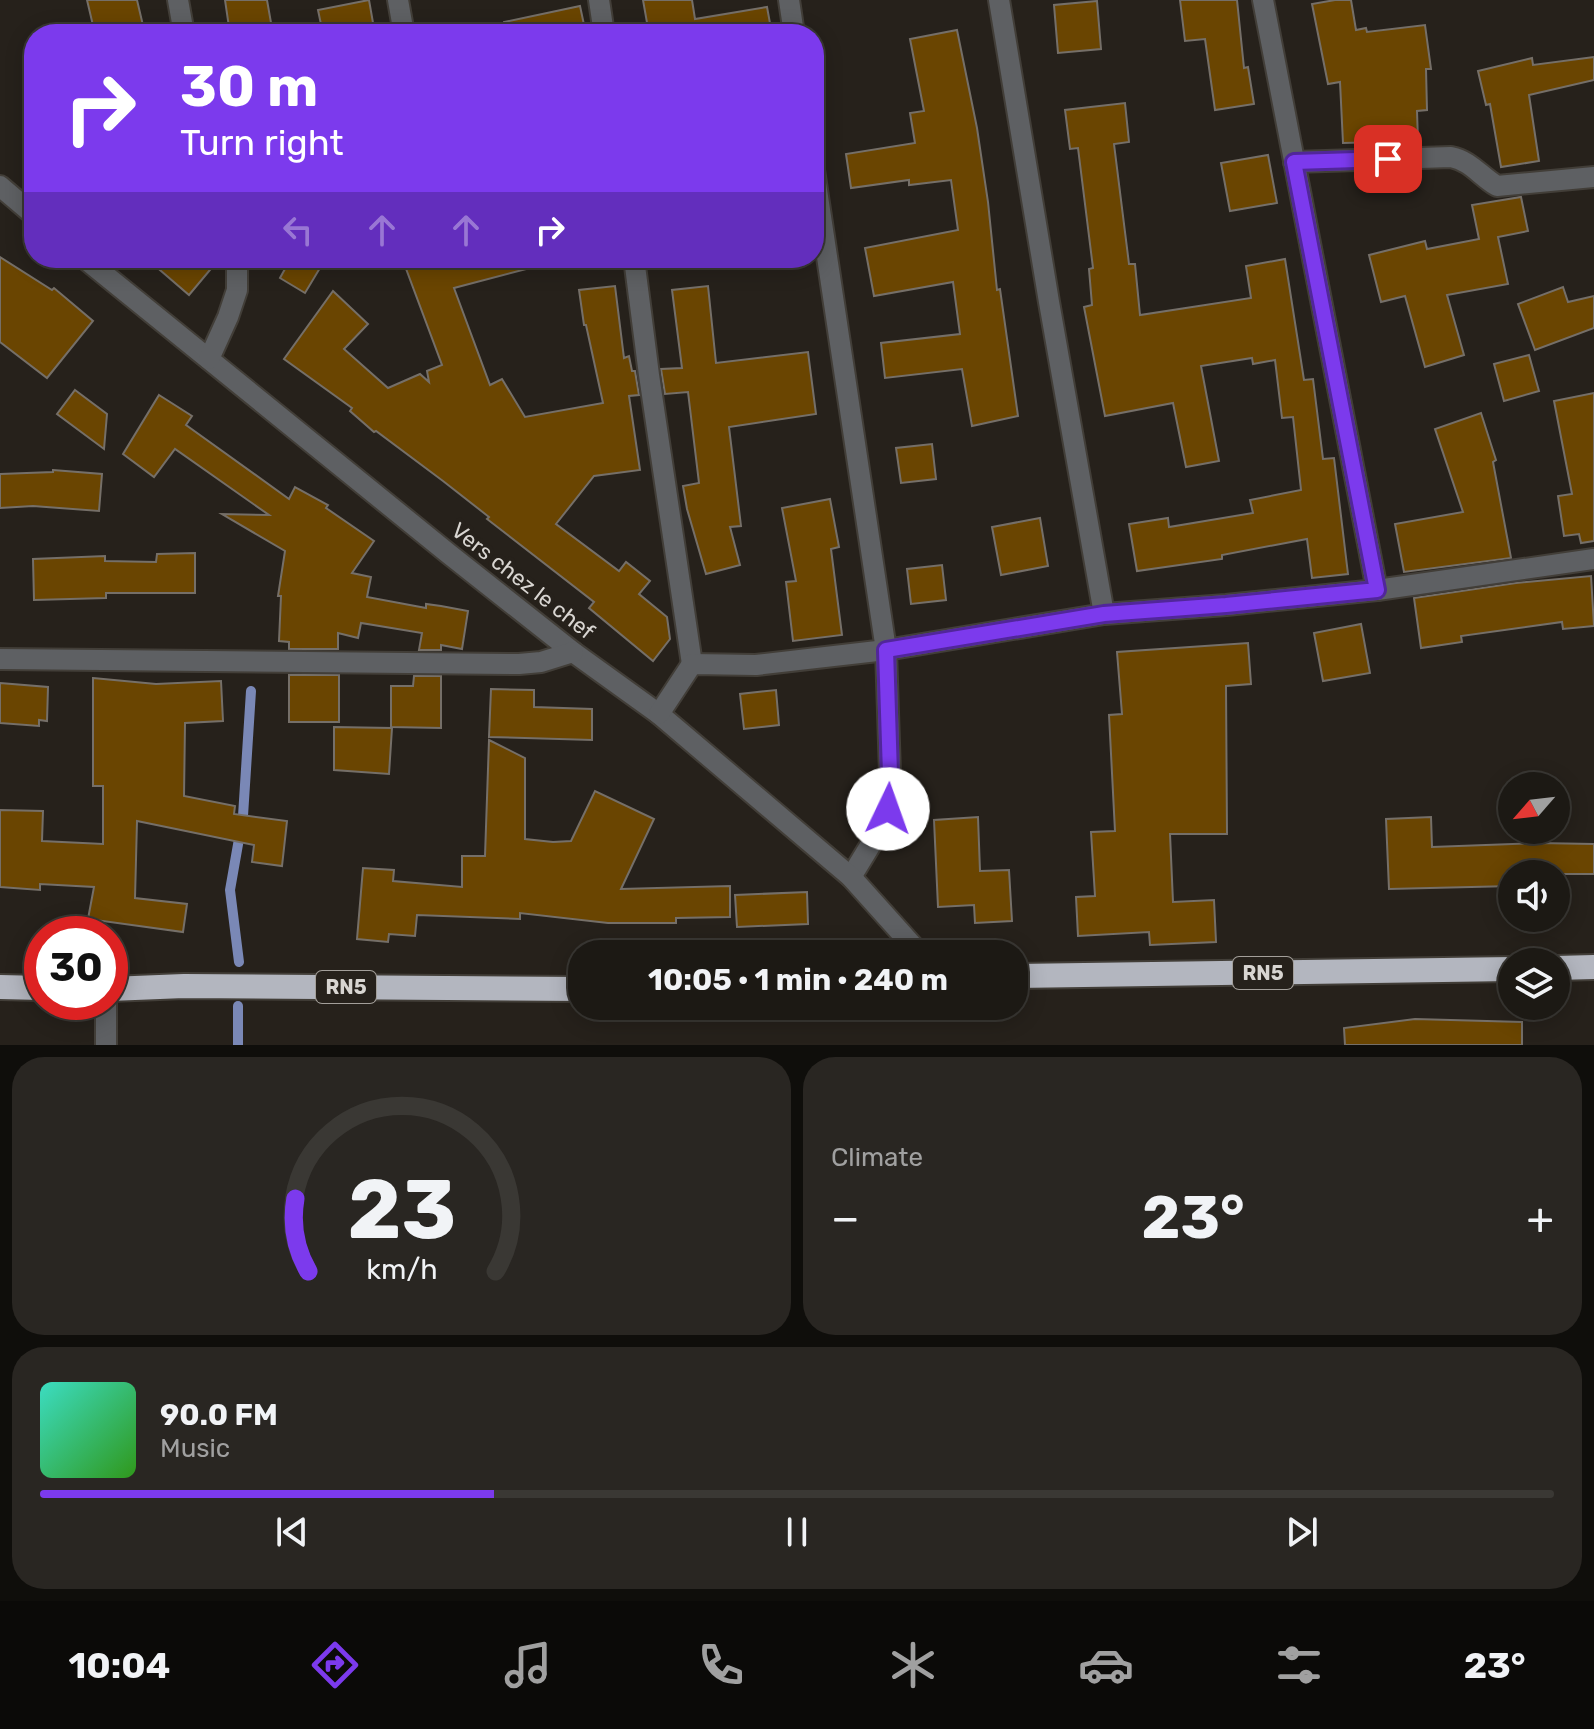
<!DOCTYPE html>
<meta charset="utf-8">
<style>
:root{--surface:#1c1914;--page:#292622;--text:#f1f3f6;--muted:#a0a0a0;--line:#3a3834;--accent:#7c3aed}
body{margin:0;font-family:Rubik,sans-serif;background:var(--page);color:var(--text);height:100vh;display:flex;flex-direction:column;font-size:30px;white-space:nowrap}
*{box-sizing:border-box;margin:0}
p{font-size:26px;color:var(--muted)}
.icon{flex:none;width:44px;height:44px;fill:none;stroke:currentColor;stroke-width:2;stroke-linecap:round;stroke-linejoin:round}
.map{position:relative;height:1045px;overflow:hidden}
.side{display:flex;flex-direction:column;gap:12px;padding:12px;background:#0f0e0b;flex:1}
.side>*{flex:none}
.top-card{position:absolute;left:24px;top:24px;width:800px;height:244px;border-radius:32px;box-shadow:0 4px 20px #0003,0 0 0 2px var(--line);background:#7c3aed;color:#fff;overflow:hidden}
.needle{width:52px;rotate:242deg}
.buttons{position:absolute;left:1498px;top:772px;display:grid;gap:16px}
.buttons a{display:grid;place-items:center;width:72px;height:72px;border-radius:50%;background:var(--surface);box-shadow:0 4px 20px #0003,0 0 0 2px var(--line);font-size:40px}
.speed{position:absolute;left:24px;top:916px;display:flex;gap:16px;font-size:40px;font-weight:700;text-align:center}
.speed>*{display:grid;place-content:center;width:104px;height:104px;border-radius:50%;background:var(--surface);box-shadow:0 4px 20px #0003,0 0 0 2px var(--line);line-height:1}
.speed .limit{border:12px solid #d22;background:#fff;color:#111}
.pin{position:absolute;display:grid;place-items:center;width:68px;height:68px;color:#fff;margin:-34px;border-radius:16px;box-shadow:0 4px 12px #0006}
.me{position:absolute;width:88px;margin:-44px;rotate:3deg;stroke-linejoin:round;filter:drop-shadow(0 0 6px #0008)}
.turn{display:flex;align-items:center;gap:28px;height:168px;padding:0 24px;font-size:36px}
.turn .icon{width:104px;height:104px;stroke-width:2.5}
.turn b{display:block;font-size:56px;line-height:68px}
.lanes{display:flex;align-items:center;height:76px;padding:0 24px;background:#0003;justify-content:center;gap:40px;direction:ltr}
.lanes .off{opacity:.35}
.big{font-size:60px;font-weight:700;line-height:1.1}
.side .tile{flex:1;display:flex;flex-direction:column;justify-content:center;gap:12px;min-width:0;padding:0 28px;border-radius:32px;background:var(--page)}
.side .dial{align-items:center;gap:0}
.dial svg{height:208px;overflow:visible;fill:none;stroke:var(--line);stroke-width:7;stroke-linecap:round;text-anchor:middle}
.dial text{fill:var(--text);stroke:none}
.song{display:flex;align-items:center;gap:24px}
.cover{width:96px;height:96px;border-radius:12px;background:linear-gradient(135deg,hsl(170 70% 55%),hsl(110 70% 35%))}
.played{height:8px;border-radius:4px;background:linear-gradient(90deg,var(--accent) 30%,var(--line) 30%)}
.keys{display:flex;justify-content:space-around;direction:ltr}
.heat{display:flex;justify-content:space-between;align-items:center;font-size:44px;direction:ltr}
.side .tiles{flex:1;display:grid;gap:12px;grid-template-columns:1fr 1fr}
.tile:last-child{grid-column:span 2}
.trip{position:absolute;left:568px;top:940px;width:460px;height:80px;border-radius:32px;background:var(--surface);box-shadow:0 4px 20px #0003,0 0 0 2px var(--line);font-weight:700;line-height:80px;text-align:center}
.dock{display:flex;height:128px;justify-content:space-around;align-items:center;background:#0b0a08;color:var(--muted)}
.dock .icon{width:56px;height:56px}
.dock .selected{color:var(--accent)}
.dock b{font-size:36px;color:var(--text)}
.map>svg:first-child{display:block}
</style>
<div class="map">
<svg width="1594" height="1045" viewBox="0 0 1594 1045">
<rect width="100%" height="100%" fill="#26211b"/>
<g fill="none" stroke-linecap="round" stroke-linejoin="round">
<g stroke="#7a88b6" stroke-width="10">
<polyline points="239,962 230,890 243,816 251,691"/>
<polyline points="238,1045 238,1006"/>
</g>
</g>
<g fill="#6a4501" stroke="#756f68" stroke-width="2">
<polygon points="87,0 137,0 145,34 95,34"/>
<polygon points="225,0 267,0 273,34 230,34"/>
<polygon points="369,0 375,34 323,34 318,10"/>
<polygon points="643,0 692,0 695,19 767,7 772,34 649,34"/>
<polygon points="1180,0 1237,0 1244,68 1248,67 1254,104 1215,110 1205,39 1185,41"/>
<polygon points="1335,0 1351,0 1356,30 1366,28 1367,32 1425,25 1431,69 1426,69 1427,110 1417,111 1418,141 1343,143 1340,82 1328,84 1312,4"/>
<polygon points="1097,1 1101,49 1058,53 1054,5"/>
<polygon points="580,6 586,34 505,34 504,22"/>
<polygon points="957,30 977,128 988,202 997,290 1000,289 1018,416 972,426 962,369 885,378 881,343 960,334 953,282 874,296 865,248 958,230 951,180 909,185 909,180 851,188 846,154 915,143 910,113 924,111 910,39"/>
<polygon points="1594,57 1594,80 1529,95 1539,161 1501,167 1490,104 1486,105 1478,71 1532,58 1533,65"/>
<polygon points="1125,103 1129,142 1114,144 1129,264 1135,264 1140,315 1251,298 1246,266 1285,259 1304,380 1313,379 1323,459 1334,458 1348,574 1312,578 1307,539 1222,555 1222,559 1137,571 1129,524 1168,518 1169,527 1253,513 1250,500 1301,490 1293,417 1282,418 1275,360 1253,364 1252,358 1201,366 1219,461 1186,467 1173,403 1105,416 1084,307 1092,305 1089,269 1093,268 1078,148 1070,149 1065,110"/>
<polygon points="1268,155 1277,203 1230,211 1221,163"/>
<polygon points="1521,197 1528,231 1498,237 1508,284 1447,295 1464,355 1425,367 1405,296 1381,302 1369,255 1425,241 1427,249 1479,239 1472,205"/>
<polygon points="0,257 52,290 54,288 93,321 47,378 0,342"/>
<polygon points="146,258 220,258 189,295"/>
<polygon points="291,258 326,258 305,293 280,278"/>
<polygon points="402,258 532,258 534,267 454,288 490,385 502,379 525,417 603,403 586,325 584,325 579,290 615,286 624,358 629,356 632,371 635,371 639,395 629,396 640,470 594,476 556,524 619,571 626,562 650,581 639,594 667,617 670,639 653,661 589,608 594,602 487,519 489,517 443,481 376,431 374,432 350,411 352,408 284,359 333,291 368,324 344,349 388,388 420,374 429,382 427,371 442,365"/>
<polygon points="708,286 716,363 808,352 816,414 729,427 741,526 730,527 740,565 706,574 687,509 683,486 699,483 688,392 665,394 661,369 682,368 672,290"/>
<polygon points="1563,287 1568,302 1594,296 1594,328 1535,350 1518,304"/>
<polygon points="1529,355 1539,391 1504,401 1494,364"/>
<polygon points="75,390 107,414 104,449 57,414"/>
<polygon points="1594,393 1594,541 1581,543 1579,534 1564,536 1558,496 1572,494 1554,401"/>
<polygon points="159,395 192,416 186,425 289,499 295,487 328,505 326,508 374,541 352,573 371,577 367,597 426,608 426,604 441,606 468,611 462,649 441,645 441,650 419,650 422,633 361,623 358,638 338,633 338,649 289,649 289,642 279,641 281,596 278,596 285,551 222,514 269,515 175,449 154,477 123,454"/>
<polygon points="1481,413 1496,460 1493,462 1511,558 1404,572 1395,524 1463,512 1435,429"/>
<polygon points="932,444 936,479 901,483 896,448"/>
<polygon points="53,470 102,474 99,511 33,506 0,508 0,474 53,472"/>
<polygon points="830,499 839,547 831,549 842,635 793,641 786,582 796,581 782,508"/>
<polygon points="1040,518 1048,566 1001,575 992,527"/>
<polygon points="195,553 195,593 106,593 106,598 34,600 33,559 105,556 105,561 156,562 157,554"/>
<polygon points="942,565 946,600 911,604 907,569"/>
<polygon points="1591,576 1594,626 1563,629 1562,622 1461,636 1462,642 1421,648 1414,598 1516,583"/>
<polygon points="1361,624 1370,673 1323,681 1314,633"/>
<polygon points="1248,643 1251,684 1226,686 1227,834 1170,834 1173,902 1214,900 1216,942 1150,945 1149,932 1078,936 1076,897 1095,896 1091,832 1115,831 1109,715 1122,714 1117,652"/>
<rect x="289" y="675" width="50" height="47"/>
<polygon points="414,676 441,676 441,728 391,727 391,686 413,686"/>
<polygon points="93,678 156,684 221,681 223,721 185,723 184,796 235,806 234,814 287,821 282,866 252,862 254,845 137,821 135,898 187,904 183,932 88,919 94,887 40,884 40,890 0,887 0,810 43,811 42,841 103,844 103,786 93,786"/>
<polygon points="0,683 48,687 47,721 39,720 39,726 0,723"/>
<polygon points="491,689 534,690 534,707 592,709 592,740 489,737"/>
<polygon points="776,690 779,725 744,729 740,694"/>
<polygon points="334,727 392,728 389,774 334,770"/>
<polygon points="489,740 525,758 525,839 553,842 571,841 595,791 654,819 621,889 730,886 730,917 676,918 676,923 608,923 520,913 520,919 417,915 415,936 389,934 388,942 357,939 363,868 394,870 393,881 462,887 462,856 485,856"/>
<polygon points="978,817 980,871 1009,870 1012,921 975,923 974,905 938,907 934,820"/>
<polygon points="1431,817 1432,847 1538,843 1594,844 1594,874 1512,874 1512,886 1389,889 1386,819"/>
<polygon points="807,892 808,924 737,927 735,895"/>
<polygon points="1415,1019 1522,1022 1522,1045 1345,1045 1344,1028"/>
</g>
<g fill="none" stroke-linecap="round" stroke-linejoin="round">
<defs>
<g id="street">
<polyline points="178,0 184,34"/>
<polyline points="398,0 404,34"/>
<polyline points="599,0 604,34"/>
<polyline points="789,0 794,34"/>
<polyline points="999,0 1049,302 1104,614"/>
<polyline points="1263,0 1377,590"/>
<path d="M1294,162L1451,157C1471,161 1480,176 1497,186L1594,177"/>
<polyline points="814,170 886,650 890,774 888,809 879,831 851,877"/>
<polyline points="0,186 34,215"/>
<polyline points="84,258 449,554 573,652 659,714 851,877 920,954"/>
<polyline points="634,258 649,375 692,664"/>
<polyline points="209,359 228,317 237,290 237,258"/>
<polyline points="0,659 519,664 541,662 573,652"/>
<polyline points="659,714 692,664 756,665 886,650 1104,614 1226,605 1377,590 1594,559"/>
<polyline points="106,1002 106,1045"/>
</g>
<g id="highway">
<polyline points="1556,968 1594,967"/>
<polyline points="1014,976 1512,969"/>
<polyline points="0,987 42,988"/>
<polyline points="110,989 184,986 582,989"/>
</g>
</defs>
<use href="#street" stroke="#423e38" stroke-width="24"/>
<use href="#highway" stroke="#423e38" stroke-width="28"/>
<use href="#street" stroke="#5e6063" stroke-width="20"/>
<use href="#highway" stroke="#b3b6bf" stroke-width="24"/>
</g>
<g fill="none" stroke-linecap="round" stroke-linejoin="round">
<defs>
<polyline id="route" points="888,809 890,774 886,650 1104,614 1226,605 1377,590 1294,162 1388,159"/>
</defs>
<use href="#route" stroke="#51269a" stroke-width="20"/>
<use href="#route" stroke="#7c3aed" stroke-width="14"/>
</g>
<g text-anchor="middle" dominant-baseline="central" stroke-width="8" stroke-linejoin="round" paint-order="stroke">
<g fill="#26211b" stroke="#a39f9a" stroke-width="2">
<rect x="1233" y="957" width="60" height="32" rx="6"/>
<rect x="316" y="971" width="60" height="32" rx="6"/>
</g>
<g font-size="20" font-weight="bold" fill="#d8d5d1">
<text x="1263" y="973">RN5</text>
<text x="346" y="987">RN5</text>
</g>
<g font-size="22" fill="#d8d5d1" stroke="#26211b">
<text transform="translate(523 581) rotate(38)">Vers chez le chef</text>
</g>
</g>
</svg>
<div class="buttons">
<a><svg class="needle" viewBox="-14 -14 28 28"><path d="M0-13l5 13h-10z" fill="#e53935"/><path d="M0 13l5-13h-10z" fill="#a0a0a0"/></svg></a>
<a><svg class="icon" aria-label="sound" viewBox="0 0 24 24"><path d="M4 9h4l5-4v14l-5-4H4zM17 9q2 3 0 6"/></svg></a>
<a><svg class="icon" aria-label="layers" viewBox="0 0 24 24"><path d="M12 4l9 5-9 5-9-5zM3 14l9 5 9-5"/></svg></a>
</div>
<div class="speed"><div class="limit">30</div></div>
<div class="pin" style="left:1388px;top:159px;background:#d93025"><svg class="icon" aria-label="arrive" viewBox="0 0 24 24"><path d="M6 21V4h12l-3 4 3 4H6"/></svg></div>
<svg class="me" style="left:888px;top:809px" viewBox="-20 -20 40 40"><circle r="19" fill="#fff"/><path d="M0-13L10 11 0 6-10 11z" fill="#7c3aed"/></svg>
<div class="trip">10:05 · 1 min · 240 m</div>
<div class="top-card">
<div class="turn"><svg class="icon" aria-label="right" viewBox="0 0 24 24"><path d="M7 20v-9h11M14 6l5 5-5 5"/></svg><div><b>30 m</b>Turn right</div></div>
<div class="lanes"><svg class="icon off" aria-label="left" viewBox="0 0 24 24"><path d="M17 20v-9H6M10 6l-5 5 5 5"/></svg><svg class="icon off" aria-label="ahead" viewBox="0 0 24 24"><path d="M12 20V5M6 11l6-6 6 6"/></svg><svg class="icon off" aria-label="ahead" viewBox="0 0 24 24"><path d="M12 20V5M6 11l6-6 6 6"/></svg><svg class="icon" aria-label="right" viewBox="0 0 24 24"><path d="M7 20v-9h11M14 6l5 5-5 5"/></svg></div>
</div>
</div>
<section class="side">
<div class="tiles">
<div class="tile dial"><svg viewBox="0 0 100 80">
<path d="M14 69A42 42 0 1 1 86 69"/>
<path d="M14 69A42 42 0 0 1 9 41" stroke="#7c3aed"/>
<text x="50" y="56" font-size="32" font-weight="700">23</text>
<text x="50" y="72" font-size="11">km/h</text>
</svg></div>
<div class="tile"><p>Climate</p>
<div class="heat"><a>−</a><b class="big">23°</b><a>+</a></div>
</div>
<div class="tile">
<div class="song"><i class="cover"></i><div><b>90.0 FM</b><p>Music</p></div></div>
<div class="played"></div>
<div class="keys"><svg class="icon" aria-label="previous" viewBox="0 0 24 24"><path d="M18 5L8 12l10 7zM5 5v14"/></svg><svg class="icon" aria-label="pause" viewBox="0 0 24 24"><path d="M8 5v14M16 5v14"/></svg><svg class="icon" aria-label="next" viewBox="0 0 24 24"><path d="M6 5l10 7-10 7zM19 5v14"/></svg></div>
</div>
</div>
</section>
<nav class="dock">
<b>10:04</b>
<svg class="icon selected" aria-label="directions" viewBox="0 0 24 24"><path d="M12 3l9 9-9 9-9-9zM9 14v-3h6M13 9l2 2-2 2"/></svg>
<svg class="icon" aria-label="music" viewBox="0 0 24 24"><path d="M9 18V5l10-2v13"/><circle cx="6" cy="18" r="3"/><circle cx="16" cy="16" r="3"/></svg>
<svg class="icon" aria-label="phone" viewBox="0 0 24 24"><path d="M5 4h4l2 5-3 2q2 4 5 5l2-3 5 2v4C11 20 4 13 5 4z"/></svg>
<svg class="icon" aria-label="climate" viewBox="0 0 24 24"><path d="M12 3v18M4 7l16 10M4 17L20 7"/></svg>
<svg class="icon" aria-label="car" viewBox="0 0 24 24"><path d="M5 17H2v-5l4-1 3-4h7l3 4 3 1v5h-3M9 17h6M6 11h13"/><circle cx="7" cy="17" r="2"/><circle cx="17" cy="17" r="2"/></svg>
<svg class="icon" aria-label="filters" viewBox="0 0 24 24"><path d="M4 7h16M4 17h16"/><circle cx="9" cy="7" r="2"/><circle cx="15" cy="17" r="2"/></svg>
<b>23°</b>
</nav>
